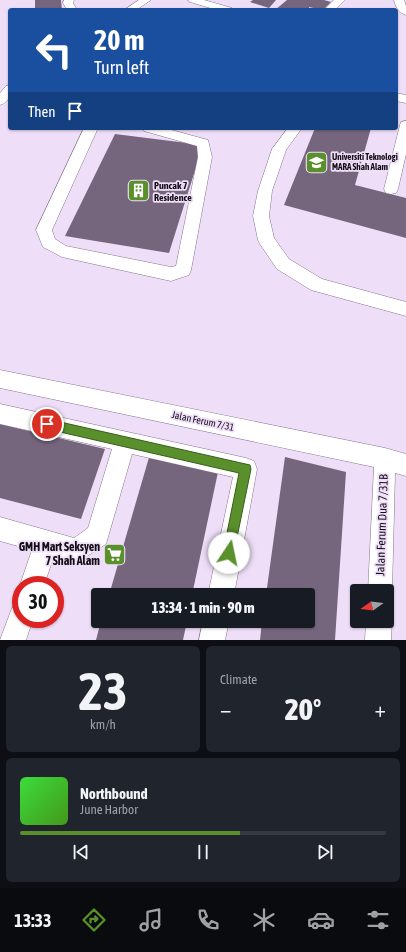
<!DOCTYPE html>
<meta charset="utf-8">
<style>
:root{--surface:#171b24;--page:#20242c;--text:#f1f3f6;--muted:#9ea1a6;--line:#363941;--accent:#59902c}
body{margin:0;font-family:"Asap Condensed",sans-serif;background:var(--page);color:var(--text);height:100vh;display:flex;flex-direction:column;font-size:15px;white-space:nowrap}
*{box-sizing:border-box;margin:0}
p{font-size:13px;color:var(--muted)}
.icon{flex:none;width:22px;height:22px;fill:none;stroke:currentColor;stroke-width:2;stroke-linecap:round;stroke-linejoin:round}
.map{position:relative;height:640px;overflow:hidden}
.sheet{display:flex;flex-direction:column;gap:6px;padding:6px;background:#0d0f14;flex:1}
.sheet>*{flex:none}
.guide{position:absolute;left:8px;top:8px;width:390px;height:122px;border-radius:4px;box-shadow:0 1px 3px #0004;background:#1a4fa0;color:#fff;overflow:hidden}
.needle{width:26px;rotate:256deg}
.fabs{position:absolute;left:350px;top:584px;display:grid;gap:8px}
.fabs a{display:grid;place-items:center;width:44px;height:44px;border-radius:4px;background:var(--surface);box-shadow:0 1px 3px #0004;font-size:20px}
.speed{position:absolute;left:12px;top:576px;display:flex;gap:8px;font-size:20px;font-weight:700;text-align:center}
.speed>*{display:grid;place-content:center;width:52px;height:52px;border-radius:50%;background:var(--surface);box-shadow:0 1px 3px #0004;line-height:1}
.speed .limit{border:6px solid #d22;background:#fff;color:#111}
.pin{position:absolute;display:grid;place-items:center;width:34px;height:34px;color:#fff;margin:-17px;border:2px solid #fff;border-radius:50%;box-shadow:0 1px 4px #0007}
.me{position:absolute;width:44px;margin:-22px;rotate:11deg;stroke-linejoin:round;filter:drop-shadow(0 0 3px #0008)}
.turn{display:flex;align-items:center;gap:14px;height:84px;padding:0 20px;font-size:18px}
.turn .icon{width:52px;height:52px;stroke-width:2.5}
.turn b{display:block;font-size:28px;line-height:34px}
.then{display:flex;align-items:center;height:38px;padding:0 20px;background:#0003;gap:8px;font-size:15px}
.big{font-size:30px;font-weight:800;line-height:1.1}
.sheet .widget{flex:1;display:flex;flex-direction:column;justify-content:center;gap:6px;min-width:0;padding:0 14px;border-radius:6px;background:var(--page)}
.sheet .dial{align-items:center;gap:0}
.dial b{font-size:52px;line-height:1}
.song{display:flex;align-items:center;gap:12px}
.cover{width:48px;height:48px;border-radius:6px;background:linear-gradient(135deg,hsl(120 70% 55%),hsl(100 70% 35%))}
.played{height:4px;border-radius:2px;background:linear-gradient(90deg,var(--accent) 60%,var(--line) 60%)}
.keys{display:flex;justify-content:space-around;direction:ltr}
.heat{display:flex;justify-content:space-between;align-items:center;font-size:22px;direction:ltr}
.sheet .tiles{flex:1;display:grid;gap:6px;grid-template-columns:1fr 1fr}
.widget:last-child{grid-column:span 2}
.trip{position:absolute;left:91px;top:588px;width:224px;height:40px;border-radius:4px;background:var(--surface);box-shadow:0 1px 3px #0004;font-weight:800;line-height:40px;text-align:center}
.dock{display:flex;height:64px;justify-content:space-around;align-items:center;background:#090b0e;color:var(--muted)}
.dock .icon{width:28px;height:28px}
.dock .on{color:var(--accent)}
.dock b{font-size:18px;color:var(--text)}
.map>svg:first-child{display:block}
</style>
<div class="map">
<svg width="406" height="640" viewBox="0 0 406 640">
<rect width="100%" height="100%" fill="#efdef8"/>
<g fill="#75667d">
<polygon points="35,0 61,0 62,10 35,10"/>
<polygon points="253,0 276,0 269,8 250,2"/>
<polygon points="287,0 324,0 331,2 323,10 309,7 309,10 275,10"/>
<polygon points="315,128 371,128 355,185 406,198 406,238 284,205"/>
<polygon points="115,134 203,145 169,253 65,236"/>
<polygon points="0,424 105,449 81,519 0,498"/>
<polygon points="150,454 218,472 192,595 109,595"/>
<polygon points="285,457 346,472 335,640 260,640 262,621 308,621 308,595 266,595"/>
<polygon points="101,621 187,621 183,640 96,640"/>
</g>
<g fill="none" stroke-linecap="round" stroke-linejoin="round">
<defs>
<g id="minor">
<polygon points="64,0 74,0 73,3 77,10 67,10 63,3"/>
<polygon points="139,0 151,0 136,10 124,10"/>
<polygon points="188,0 204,0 232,8 233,10 217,10 190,2"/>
<polygon points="334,0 345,0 335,10 324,10"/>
<path d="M394,0H404L406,6V15C399,13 395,6 394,0Z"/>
<path d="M10,85C10,94 10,102 0,105V93L6,86Z"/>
<polygon points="396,93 406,95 406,103 396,101"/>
<polygon points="406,121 406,154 398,189 396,193 391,194 386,193 384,189 400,125 401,122"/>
<polygon points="84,128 98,128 52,230 55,239 66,246 171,267 176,266 198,157 197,146 144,131 142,128 164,128 208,140 212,157 191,270 189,275 171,281 62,257 43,247 36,230"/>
<polygon points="288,128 302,128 286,150 272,191 269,216 274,238 289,259 322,279 406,302 406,316 311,290 277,269 260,244 258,240 253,216 258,191 272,149"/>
<polygon points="0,370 385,448 406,454 406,476 395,473 392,591 389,600 387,601 387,591 368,591 374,467 0,388"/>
<polygon points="0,404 246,458 254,461 257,469 234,595 208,595 233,477 132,454 106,544 84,558 76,562 54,556 44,585 21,585 21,588 20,585 32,550 0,541 0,517 74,538 88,528 112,449 0,424"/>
<polygon points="21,604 21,619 33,619 26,640 0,640 12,608"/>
<polygon points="387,611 392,621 391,640 365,640 366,621 387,621"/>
<polygon points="203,621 229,621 225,640 199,640"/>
</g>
</defs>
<use href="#minor" stroke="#84758c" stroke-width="1"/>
<use href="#minor" fill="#fff" fill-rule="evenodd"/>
</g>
<polygon fill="#59902c" stroke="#3a5e1d" points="47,419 250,465 251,469 233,557 229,559 225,557 223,553 239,473 47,429 43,428 42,424 43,421"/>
<defs>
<symbol id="university-square" viewBox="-11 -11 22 22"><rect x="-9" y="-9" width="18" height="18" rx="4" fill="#59902c" stroke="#efdef8"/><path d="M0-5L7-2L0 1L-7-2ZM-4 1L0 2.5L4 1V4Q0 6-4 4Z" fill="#fff"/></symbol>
<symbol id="building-square" viewBox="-11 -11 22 22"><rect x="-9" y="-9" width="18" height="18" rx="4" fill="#59902c" stroke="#efdef8"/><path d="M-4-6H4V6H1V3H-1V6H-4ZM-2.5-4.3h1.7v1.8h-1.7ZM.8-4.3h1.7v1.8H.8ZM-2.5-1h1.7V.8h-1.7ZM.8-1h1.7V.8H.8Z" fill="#fff"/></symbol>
<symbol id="supermarket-square" viewBox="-11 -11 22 22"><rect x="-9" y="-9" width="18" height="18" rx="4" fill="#59902c" stroke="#efdef8"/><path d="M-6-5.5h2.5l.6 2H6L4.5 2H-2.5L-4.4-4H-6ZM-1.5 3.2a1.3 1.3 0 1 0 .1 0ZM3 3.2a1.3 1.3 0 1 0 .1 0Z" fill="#fff"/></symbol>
</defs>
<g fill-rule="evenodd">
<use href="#university-square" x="304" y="150" width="25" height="25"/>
<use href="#building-square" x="126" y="178" width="25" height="25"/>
<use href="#supermarket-square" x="102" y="542" width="25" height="25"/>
</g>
<g text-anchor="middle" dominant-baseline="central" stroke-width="3.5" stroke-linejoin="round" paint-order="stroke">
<g font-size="9" font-weight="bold" fill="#130d16" stroke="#efdef8" text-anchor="start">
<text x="332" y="157">Universiti Teknologi<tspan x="332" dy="10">MARA Shah Alam</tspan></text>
</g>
<g font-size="10" font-weight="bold" fill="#130d16" stroke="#efdef8" text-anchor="start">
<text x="154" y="185">Puncak 7<tspan x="154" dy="12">Residence</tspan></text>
</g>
<g font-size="10" fill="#130d16" stroke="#efdef8">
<text transform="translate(203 421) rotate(12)">Jalan Ferum 7/31</text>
</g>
<g font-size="12" fill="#130d16" stroke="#efdef8">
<text transform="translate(382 525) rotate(-88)">Jalan Ferum Dua 7/31B</text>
</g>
<g font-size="12" font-weight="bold" fill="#130d16" stroke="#efdef8" text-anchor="end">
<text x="100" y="547">GMH Mart Seksyen<tspan x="100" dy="14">7 Shah Alam</tspan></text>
</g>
</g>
</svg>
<div class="fabs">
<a><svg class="needle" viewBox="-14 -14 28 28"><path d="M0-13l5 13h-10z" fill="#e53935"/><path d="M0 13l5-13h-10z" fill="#9ea1a6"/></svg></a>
</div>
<div class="speed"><div class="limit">30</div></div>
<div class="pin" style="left:47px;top:424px;background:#d93025"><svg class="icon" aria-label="arrive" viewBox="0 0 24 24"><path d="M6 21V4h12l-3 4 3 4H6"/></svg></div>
<svg class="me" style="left:229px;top:553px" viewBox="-20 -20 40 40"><circle r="19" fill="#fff"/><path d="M0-13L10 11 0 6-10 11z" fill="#59902c"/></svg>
<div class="trip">13:34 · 1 min · 90 m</div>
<div class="guide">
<div class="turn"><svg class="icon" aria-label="left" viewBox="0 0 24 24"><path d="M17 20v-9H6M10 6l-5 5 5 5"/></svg><div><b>20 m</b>Turn left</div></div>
<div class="then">Then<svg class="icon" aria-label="arrive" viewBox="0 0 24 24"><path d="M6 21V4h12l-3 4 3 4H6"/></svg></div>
</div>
</div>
<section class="sheet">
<div class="tiles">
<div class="widget dial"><b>23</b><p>km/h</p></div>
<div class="widget"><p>Climate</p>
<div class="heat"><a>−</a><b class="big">20°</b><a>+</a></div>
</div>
<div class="widget">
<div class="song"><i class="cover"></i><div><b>Northbound</b><p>June Harbor</p></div></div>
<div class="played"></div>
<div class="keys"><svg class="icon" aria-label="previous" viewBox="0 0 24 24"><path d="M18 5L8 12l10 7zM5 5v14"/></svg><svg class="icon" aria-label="pause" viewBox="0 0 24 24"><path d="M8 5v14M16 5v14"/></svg><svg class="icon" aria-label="next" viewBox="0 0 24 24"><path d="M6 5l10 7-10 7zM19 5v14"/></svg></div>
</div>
</div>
</section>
<nav class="dock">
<b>13:33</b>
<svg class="icon on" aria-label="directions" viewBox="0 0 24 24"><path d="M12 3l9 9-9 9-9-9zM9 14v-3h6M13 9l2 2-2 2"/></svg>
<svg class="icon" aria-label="music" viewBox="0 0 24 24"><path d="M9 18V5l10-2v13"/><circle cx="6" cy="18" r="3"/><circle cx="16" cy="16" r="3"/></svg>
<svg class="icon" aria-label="phone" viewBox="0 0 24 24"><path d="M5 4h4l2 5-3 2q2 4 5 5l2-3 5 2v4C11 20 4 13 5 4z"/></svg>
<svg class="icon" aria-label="climate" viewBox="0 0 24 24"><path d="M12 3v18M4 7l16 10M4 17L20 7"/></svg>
<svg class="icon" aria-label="car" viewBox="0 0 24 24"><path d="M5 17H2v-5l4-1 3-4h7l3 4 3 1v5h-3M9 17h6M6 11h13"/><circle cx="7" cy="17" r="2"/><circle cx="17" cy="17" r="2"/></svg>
<svg class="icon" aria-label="filters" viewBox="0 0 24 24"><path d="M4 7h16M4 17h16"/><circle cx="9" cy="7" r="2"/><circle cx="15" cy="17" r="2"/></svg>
</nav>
